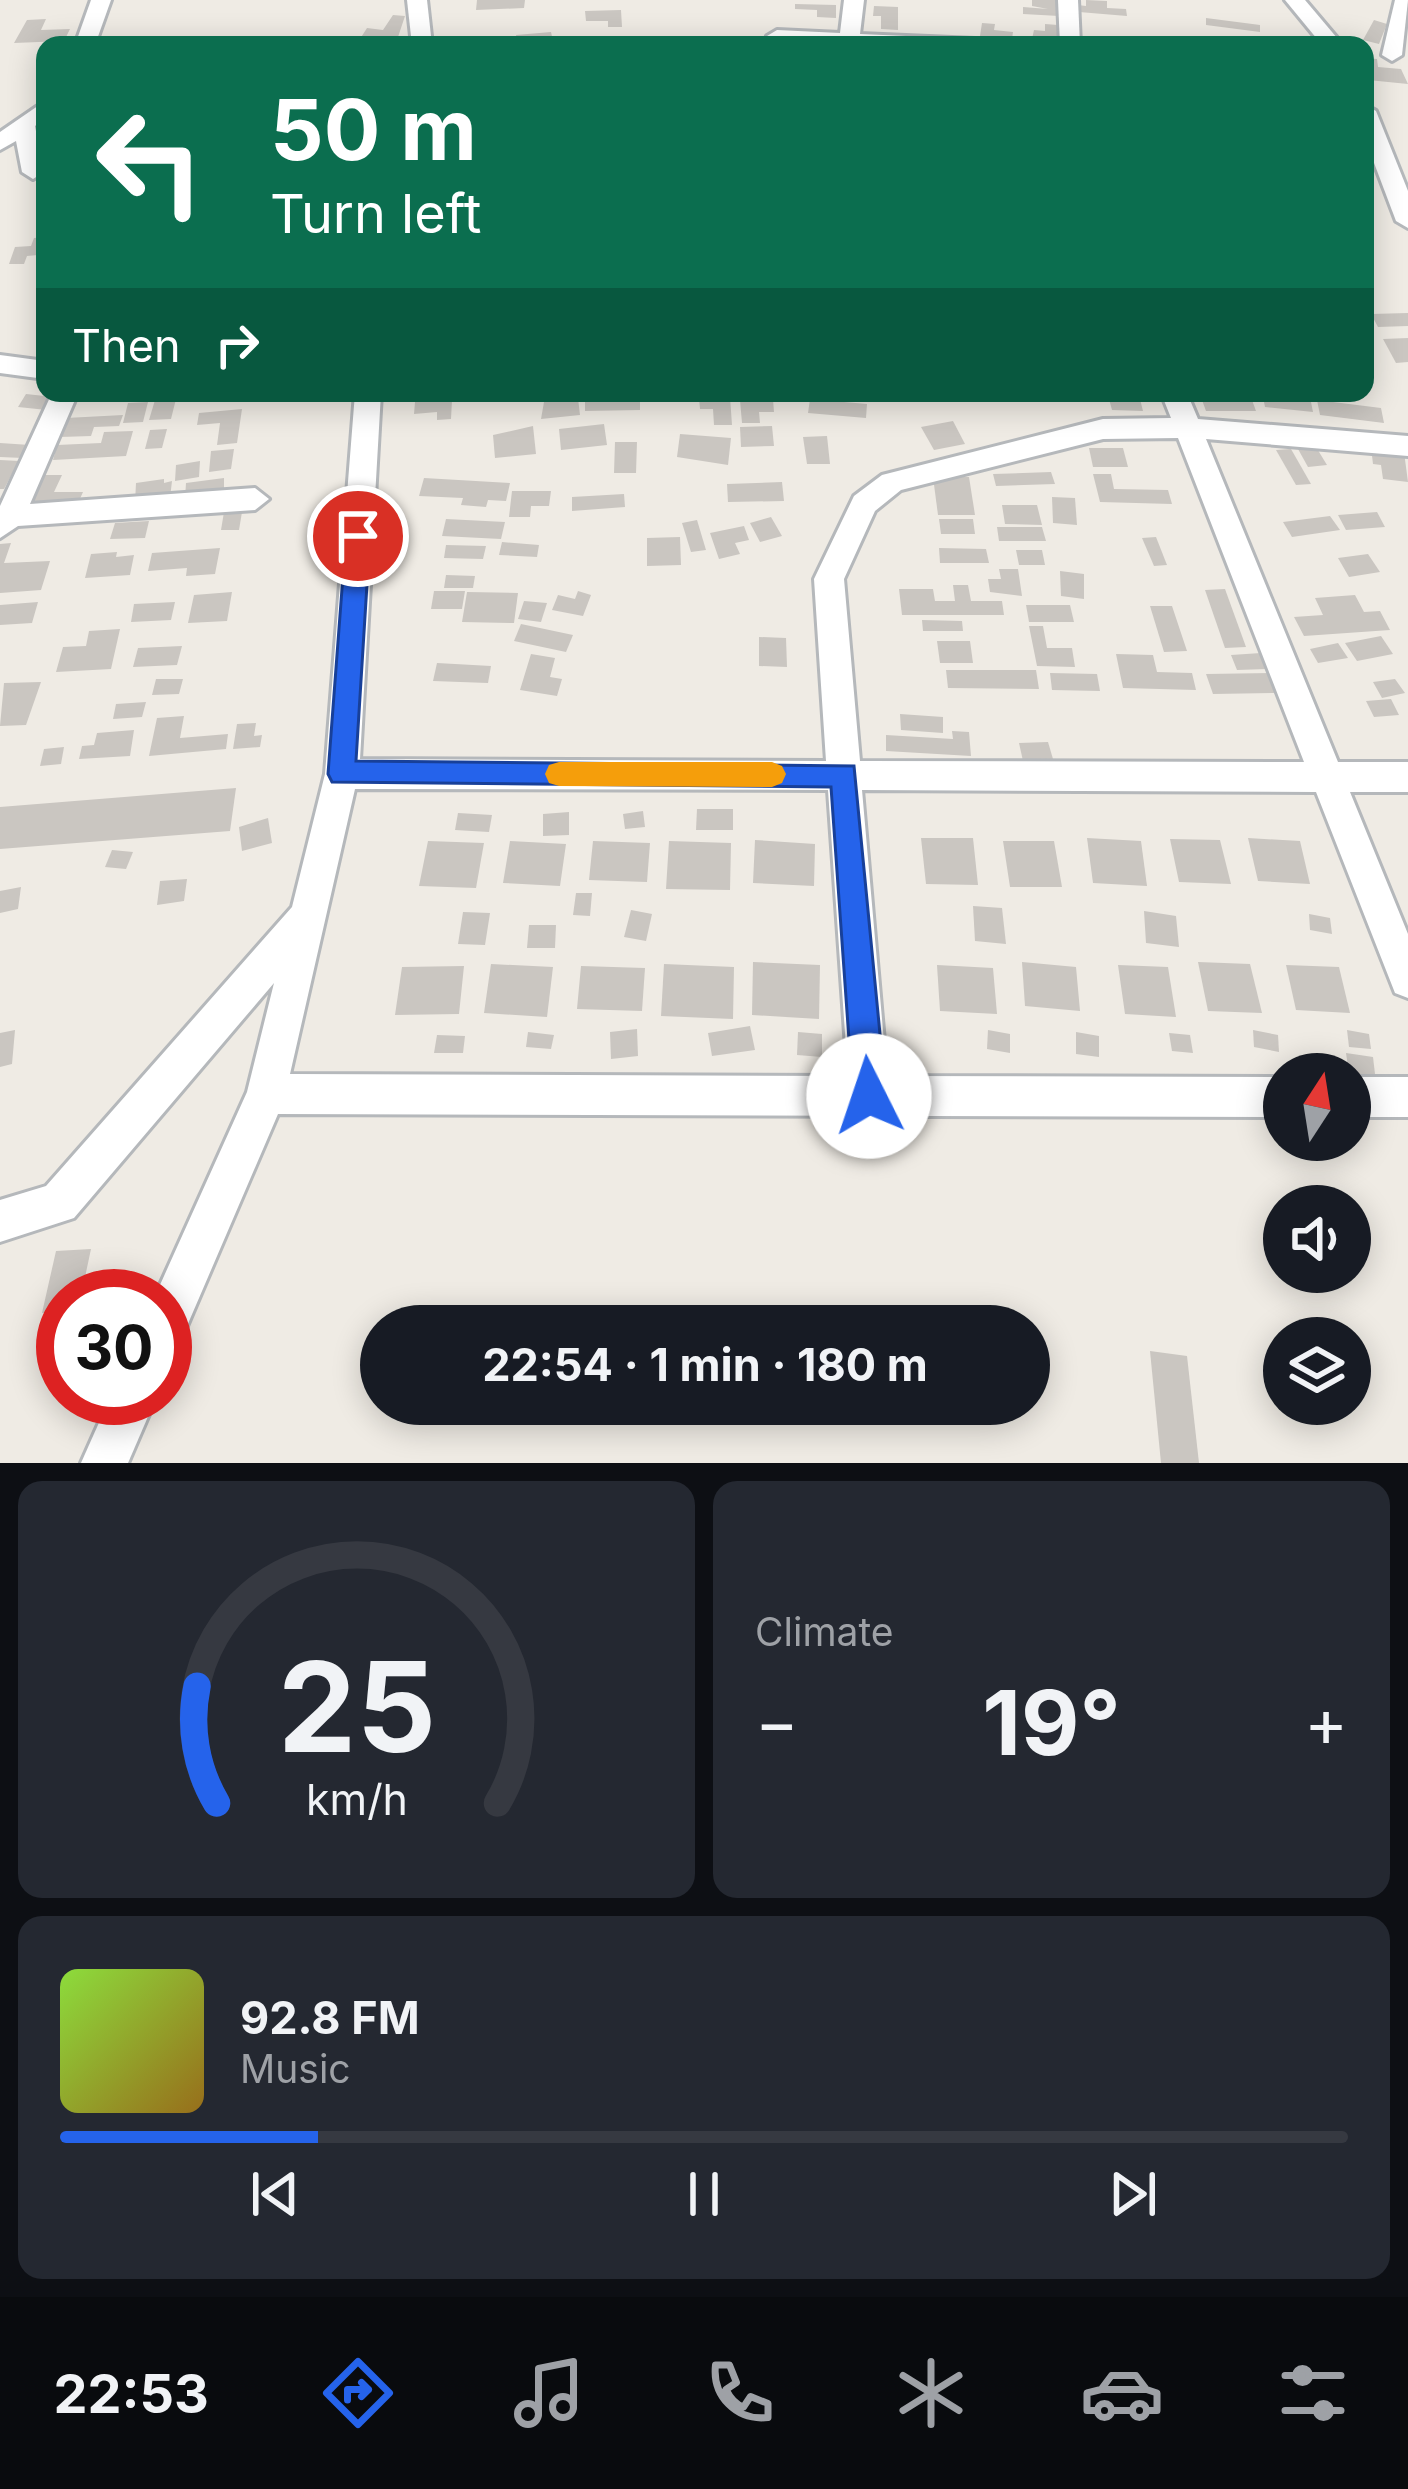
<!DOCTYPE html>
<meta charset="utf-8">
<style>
:root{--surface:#171b24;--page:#242831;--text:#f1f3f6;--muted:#9ea1a6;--line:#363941;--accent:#2563eb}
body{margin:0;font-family:Inter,sans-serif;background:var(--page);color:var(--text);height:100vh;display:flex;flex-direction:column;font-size:45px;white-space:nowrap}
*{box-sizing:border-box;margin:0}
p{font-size:39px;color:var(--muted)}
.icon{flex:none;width:66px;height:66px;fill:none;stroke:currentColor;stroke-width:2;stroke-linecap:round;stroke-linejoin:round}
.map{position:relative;height:1463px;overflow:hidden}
.drawer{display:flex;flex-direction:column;gap:18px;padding:18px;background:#0d0f14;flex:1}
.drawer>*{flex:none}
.top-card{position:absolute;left:36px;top:36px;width:1338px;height:366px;border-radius:24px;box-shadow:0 6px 30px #0003;background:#0b6e4f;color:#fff;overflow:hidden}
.needle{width:78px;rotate:12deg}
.fabs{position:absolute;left:1263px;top:1053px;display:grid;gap:24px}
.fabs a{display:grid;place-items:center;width:108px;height:108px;border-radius:50%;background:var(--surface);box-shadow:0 6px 30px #0003;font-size:60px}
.speed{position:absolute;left:36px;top:1269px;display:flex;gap:24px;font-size:60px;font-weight:700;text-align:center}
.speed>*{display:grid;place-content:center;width:156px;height:156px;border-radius:50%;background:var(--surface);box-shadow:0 6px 30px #0003;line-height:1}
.speed .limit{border:18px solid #d22;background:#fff;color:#111}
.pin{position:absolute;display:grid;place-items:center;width:102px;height:102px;color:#fff;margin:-51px;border:6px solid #fff;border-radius:50%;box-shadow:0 3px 12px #0007}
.me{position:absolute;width:132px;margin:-66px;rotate:356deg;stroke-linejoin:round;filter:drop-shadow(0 0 9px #0008)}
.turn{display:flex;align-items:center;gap:42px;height:252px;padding:0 36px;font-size:54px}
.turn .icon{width:156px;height:156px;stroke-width:2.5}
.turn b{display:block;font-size:84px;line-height:102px}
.then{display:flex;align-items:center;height:114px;padding:0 36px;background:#0003;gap:24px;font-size:45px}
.big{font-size:90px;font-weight:700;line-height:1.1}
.drawer .tile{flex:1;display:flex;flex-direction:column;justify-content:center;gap:18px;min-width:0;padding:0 42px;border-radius:24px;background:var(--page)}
.drawer .dial{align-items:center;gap:0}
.dial svg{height:312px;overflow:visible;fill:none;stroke:var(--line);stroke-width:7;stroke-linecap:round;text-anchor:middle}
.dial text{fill:var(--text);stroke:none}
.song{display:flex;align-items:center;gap:36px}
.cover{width:144px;height:144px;border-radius:18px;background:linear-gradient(135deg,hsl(90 70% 55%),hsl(40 70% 35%))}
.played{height:12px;border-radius:6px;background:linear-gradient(90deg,var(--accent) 20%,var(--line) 20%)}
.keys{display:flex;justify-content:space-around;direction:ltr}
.heat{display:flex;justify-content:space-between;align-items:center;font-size:66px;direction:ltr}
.drawer .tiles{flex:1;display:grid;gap:18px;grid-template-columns:1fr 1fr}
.tile:last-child{grid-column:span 2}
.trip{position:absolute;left:360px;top:1305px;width:690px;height:120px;border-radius:60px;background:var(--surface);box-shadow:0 6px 30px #0003;font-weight:700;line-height:120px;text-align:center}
.tab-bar{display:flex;height:192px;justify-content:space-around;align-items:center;background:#090b0e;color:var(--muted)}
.tab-bar .icon{width:84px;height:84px}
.tab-bar .active{color:var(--accent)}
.tab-bar b{font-size:54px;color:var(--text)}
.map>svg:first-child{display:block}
</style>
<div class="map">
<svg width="1408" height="1463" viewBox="0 0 1408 1463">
<rect width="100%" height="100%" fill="#efebe4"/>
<g fill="#cac6c1">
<polygon points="477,0 525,0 524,8 476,10"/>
<polygon points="1032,0 1058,0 1059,16 1023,14 1023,7 1048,9 1032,6"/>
<polygon points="1086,0 1107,1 1107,8 1126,9 1127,16 1079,12 1078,5 1086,6"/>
<polygon points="795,4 836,5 836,18 817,17 817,10 795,9"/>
<polygon points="874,6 898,7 898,30 881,29 881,16 873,16"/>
<polygon points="621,10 622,27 608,27 608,21 586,21 585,11"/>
<polygon points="393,15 405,16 396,43 360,39 367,28 383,30"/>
<polygon points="1206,18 1260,25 1260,32 1206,25"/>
<polygon points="46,19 41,30 70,29 64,41 14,43 27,20"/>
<polygon points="1374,20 1387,24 1379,44 1363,40"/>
<polygon points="982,23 995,24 994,30 1013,32 1012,39 980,36"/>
<polygon points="1045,24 1058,25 1057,45 1032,39 1034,30 1045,31"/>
<polygon points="551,32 553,41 518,44 516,35"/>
<polygon points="1365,58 1377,59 1378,67 1401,69 1408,84 1368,80"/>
<polygon points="44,237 38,255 27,256 24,264 9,264 15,247 31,246 34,238"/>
<polygon points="1408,313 1408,326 1378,327 1371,314"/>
<polygon points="1408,338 1408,362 1396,363 1383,339"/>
<polygon points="611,393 640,395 640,410 585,411 585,396"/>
<polygon points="26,394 54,397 47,410 18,407"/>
<polygon points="730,397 732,425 714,425 713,409 700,409 699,398"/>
<polygon points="1263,397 1311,402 1313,412 1265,407"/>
<polygon points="578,398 580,415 541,419 544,402"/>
<polygon points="176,399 171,419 149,420 155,400"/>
<polygon points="773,399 774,412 759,412 760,423 742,423 740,400"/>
<polygon points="810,399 867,404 866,418 808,413"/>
<polygon points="1109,399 1140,399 1143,411 1112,410"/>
<polygon points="452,400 451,419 437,420 437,412 414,414 415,402"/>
<polygon points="1202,400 1252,400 1256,411 1206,411"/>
<polygon points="1317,400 1381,408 1384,423 1320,415"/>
<polygon points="148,402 143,422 123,423 128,403"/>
<polygon points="242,409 237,443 217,445 220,423 197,425 199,413"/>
<polygon points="123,415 119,426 94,427 91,436 60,437 66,418"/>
<polygon points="953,421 965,444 934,450 921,427"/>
<polygon points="604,424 607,445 561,450 559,429"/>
<polygon points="533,426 536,454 495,458 493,435"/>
<polygon points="772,426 774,446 741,447 740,427"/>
<polygon points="167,429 162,448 145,449 150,430"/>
<polygon points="133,431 126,456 53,460 57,445 101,443 104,432"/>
<polygon points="680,434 731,438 728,465 677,457"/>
<polygon points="827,436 830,464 807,464 803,437"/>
<polygon points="615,442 637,442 636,473 614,473"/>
<polygon points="0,443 30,445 23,458 0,457"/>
<polygon points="1316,447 1327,465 1308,467 1298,449"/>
<polygon points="1371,447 1404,452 1408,482 1383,479 1381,465 1373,464"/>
<polygon points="1089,448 1123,448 1128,467 1093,467"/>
<polygon points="234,449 231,469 209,472 211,451"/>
<polygon points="1291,449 1311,484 1296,485 1276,450"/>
<polygon points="0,460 19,461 4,489 0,489"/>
<polygon points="200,461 199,477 175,481 176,465"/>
<polygon points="1051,472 1055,484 996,486 993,474"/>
<polygon points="1093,474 1111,474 1114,489 1168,490 1172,504 1100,502"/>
<polygon points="42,475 62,475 54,492 83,492 75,510 26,509"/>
<polygon points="933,477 969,477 975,515 938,515"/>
<polygon points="224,478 224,492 185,498 186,483"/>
<polygon points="424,478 510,483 506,501 488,500 486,507 461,505 463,498 419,496"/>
<polygon points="164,479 164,483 172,481 170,498 135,503 136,483"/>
<polygon points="782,482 784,501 728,502 727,484"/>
<polygon points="512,491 551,491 549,506 531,506 530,517 509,517"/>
<polygon points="624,494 625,507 572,511 572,497"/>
<polygon points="1052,497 1075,498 1077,525 1053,523"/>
<polygon points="1002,505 1037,505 1042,525 1005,524"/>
<polygon points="224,512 242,512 239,530 221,530"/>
<polygon points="1377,512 1385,527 1346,530 1338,515"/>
<polygon points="1330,516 1340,530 1292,537 1283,522"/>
<polygon points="771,517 782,536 760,542 750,523"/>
<polygon points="446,519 505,522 501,539 442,536"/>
<polygon points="939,519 973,519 975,534 941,534"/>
<polygon points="697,520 706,550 691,552 682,523"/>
<polygon points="149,521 145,538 110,539 115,523"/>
<polygon points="744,526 749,540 735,543 740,554 719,559 710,533"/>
<polygon points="997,527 1042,527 1046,541 999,541"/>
<polygon points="680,537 681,565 647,566 647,538"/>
<polygon points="1156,537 1167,565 1154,566 1142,538"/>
<polygon points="502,542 539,545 537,557 499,555"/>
<polygon points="11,543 4,563 50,561 41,590 0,593 0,544"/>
<polygon points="446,545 486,546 483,559 444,558"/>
<polygon points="220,548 215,574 186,576 187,568 148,571 152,553"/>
<polygon points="939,548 986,549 989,563 940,563"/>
<polygon points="1016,550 1042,550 1045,565 1019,565"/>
<polygon points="117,552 116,557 134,555 130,575 85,578 91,554"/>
<polygon points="1368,554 1380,572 1349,577 1338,558"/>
<polygon points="999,569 1018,569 1022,596 990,592 988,579 1001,579"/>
<polygon points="1060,571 1084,574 1084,599 1061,596"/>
<polygon points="446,575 475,576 473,588 444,588"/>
<polygon points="953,585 968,585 971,601 1002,601 1004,615 902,615 899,589 933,589 935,601 955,601"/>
<polygon points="1225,589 1246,647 1225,648 1205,590"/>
<polygon points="434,591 465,591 462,609 431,609"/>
<polygon points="578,591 591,595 583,616 552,610 558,595 575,599"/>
<polygon points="232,592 227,621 188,623 194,595"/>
<polygon points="467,592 518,593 514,623 462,622"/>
<polygon points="1355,595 1364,612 1380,611 1390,630 1304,636 1294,617 1323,615 1315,598"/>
<polygon points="524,601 547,603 541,622 518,619"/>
<polygon points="38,602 32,623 0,625 0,605"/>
<polygon points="175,602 171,620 131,622 134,604"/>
<polygon points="1026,605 1070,605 1074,622 1029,622"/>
<polygon points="1150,606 1172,606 1187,651 1164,652"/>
<polygon points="922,620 962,621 963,631 923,631"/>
<polygon points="521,624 573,635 566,652 514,641"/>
<polygon points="1029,626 1043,626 1047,648 1072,648 1075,667 1037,666"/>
<polygon points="120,629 111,669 56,672 63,647 86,646 89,631"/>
<polygon points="1381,636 1393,654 1357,661 1345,643"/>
<polygon points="759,637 786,638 787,667 759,666"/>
<polygon points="937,641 970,641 973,663 940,663"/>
<polygon points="1338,643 1348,658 1318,663 1310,649"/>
<polygon points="182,646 177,665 133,667 138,648"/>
<polygon points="1261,653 1267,669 1237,670 1231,655"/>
<polygon points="531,654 555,658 550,677 562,679 557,696 520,690"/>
<polygon points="1116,654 1153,655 1157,672 1192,673 1196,690 1123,688"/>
<polygon points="437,663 491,666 488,683 433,681"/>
<polygon points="946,670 1036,670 1039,689 948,688"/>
<polygon points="1050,673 1097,674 1100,691 1052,690"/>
<polygon points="1271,673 1277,693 1213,694 1206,674"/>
<polygon points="156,679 183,679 179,694 152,695"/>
<polygon points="1395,679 1405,693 1382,698 1373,682"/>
<polygon points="41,682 26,725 0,726 4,683"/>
<polygon points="1391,699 1399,715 1374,717 1366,701"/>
<polygon points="146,702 142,717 113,719 116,704"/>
<polygon points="900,714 943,717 943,733 901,730"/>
<polygon points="184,716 180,738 228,734 226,749 149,756 157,718"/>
<polygon points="256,723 254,736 262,735 260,747 233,749 237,724"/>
<polygon points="134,730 130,756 79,759 82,746 94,745 97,733"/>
<polygon points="952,731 969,732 971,756 886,751 886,735 953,739"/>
<polygon points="1048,742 1053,759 1023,761 1019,743"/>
<polygon points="64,747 61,764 40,766 44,749"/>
<polygon points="236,788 230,831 0,849 0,807"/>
<polygon points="697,809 733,809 733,830 696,830"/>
<polygon points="643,811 645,827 625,829 623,814"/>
<polygon points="569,812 569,835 543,836 543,814"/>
<polygon points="458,813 492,815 489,832 455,830"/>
<polygon points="268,818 272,843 242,851 239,827"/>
<polygon points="921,838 973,838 978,885 926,884"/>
<polygon points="1087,838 1141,841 1147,886 1093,883"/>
<polygon points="1248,838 1300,841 1310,884 1258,881"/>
<polygon points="1170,839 1220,840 1231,884 1179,882"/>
<polygon points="755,840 815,844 814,886 753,883"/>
<polygon points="428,841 484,843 476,888 419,886"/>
<polygon points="510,841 566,844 560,886 503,883"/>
<polygon points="593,841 650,843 647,882 589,880"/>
<polygon points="669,841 731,843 730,890 666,889"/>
<polygon points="1003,841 1054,841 1062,887 1010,887"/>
<polygon points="112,850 133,852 126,869 105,867"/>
<polygon points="187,879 184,901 157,905 160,881"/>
<polygon points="21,887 18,909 0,913 0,891"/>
<polygon points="576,893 592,893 590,916 573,915"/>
<polygon points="973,906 1002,908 1006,944 975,941"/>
<polygon points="631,910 652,914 646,941 624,937"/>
<polygon points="1144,911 1176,916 1179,947 1146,943"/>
<polygon points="463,912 490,913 485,945 458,944"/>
<polygon points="1309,914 1330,918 1332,934 1310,930"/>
<polygon points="529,925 556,925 555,948 527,948"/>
<polygon points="753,962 820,965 819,1019 752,1015"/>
<polygon points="1022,962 1076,967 1080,1011 1025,1006"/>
<polygon points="1198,962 1250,964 1262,1013 1208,1011"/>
<polygon points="491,964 553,967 547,1017 484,1013"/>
<polygon points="664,964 734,967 733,1019 661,1016"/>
<polygon points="937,965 993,968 997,1014 940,1011"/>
<polygon points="1118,965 1168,967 1176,1017 1125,1014"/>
<polygon points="1286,965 1339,967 1350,1013 1296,1010"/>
<polygon points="464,966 459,1014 395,1015 402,967"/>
<polygon points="581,966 645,968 642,1011 577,1009"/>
<polygon points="750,1026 755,1050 712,1056 708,1033"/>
<polygon points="637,1029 638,1056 611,1059 610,1032"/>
<polygon points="15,1030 12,1064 0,1067 0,1033"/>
<polygon points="988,1030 1010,1034 1010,1053 987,1049"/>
<polygon points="1253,1030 1278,1035 1279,1052 1254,1047"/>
<polygon points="1347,1030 1369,1034 1371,1049 1349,1047"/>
<polygon points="528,1032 554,1035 551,1049 526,1047"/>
<polygon points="798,1032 822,1034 822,1057 797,1055"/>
<polygon points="1076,1032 1099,1036 1099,1057 1076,1054"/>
<polygon points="1169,1033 1190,1035 1193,1053 1172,1051"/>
<polygon points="437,1035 465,1036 463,1053 434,1053"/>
<polygon points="1346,1053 1373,1057 1377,1091 1351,1087"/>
<polygon points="91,1249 81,1296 63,1296 63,1312 42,1313 56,1251"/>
<polygon points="1150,1351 1187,1356 1199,1463 1161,1463"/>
</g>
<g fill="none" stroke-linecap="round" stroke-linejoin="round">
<defs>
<g id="street">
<polygon points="91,0 111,0 95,45 75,45"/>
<polygon points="407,0 427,0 432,45 412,45"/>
<path d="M844,0H864L860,34L975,39L985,45C947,45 790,53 767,36L777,30L840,33Z"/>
<polygon points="1058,0 1078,0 1080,45 1060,45"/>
<polygon points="1285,0 1305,0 1343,45 1322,45"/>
<polygon points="1395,0 1408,0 1402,55 1392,61 1382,55"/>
<polygon points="45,101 45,118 35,126 44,172 33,179 22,172 16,141 0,150 0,132"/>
<polygon points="1365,105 1376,111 1408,191 1408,228 1396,221 1365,139"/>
<polygon points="0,355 45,361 45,379 0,373"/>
<polygon points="52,393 78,393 30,504 255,488 269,499 255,510 18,526 0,538 0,506"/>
<path d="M355,393H381L360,759L826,761L814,579L854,496L882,475L1103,419L1171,418L1161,393H1187L1198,419L1408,436V456L1206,439L1338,762H1408V792H1350L1408,934V998L1395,993L1316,792L862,790L887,1076L1284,1077V1117L278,1114L181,1340L165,1346V1296H155L247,1092L274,983L74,1218L0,1242V1200L46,1186L292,907L325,774ZM1178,438L1304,762L860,761L844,579L875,511L901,490L1103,439ZM355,789L828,790L848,1076L290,1074Z"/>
<rect x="1350" y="1077" width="58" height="40"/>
<polygon points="110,1398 156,1398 128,1463 81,1463"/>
</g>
</defs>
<use href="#street" stroke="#b5b8bb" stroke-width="6"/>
<use href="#street" fill="#fff" fill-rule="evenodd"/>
</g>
<polygon fill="#2563eb" stroke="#184099" stroke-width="3" points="358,527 370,536 356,761 854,766 886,1096 881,1108 869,1112 858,1108 853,1096 831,787 332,782 328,774 346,536"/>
<polygon fill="#f59e0b" points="559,762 772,762 782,766 786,774 782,783 772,787 559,786 549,783 545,774 549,765"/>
</svg>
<div class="fabs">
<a><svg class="needle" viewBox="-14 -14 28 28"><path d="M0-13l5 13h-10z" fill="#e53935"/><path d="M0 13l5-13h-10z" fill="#9ea1a6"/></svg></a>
<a><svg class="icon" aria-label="sound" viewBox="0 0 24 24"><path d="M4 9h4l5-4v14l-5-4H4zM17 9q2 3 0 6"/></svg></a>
<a><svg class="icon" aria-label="layers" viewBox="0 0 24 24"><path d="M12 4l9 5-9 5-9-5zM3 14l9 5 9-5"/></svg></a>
</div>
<div class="speed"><div class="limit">30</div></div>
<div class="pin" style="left:358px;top:536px;background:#d93025"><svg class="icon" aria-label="arrive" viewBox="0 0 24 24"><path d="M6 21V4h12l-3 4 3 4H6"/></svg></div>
<svg class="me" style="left:869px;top:1096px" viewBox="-20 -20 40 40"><circle r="19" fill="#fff"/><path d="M0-13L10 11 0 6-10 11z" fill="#2563eb"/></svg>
<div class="trip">22:54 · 1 min · 180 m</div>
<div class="top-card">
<div class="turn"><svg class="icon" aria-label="left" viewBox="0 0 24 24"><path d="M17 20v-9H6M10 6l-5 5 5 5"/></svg><div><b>50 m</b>Turn left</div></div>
<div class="then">Then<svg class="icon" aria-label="right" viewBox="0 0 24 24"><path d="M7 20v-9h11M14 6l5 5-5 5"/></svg></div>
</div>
</div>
<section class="drawer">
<div class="tiles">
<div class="tile dial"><svg viewBox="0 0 100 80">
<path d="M14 69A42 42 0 1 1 86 69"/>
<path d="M14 69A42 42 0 0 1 9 39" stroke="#2563eb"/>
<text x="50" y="56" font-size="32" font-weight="700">25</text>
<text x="50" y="72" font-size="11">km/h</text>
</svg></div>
<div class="tile"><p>Climate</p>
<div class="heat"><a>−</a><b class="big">19°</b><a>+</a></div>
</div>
<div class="tile">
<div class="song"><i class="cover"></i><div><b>92.8 FM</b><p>Music</p></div></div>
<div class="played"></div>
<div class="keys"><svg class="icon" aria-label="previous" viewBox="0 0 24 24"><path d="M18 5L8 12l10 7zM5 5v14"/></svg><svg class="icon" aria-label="pause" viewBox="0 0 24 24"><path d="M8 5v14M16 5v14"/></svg><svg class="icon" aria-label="next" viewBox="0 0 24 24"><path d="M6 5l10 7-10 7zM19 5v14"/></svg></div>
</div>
</div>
</section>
<nav class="tab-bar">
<b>22:53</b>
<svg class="icon active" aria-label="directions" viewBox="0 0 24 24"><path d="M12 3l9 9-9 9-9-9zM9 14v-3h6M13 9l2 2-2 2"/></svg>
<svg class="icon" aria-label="music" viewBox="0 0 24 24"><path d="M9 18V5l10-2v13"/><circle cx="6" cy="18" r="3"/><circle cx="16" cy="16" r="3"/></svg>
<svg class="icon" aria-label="phone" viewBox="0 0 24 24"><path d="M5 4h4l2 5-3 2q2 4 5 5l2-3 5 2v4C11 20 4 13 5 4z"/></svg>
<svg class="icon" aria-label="climate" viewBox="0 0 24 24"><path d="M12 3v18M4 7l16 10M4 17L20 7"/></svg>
<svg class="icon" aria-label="car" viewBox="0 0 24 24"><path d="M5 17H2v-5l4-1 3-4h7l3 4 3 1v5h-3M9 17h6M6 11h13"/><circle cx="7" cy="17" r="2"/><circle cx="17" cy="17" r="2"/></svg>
<svg class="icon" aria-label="filters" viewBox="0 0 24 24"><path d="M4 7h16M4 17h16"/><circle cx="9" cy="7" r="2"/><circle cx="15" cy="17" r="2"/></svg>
</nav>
